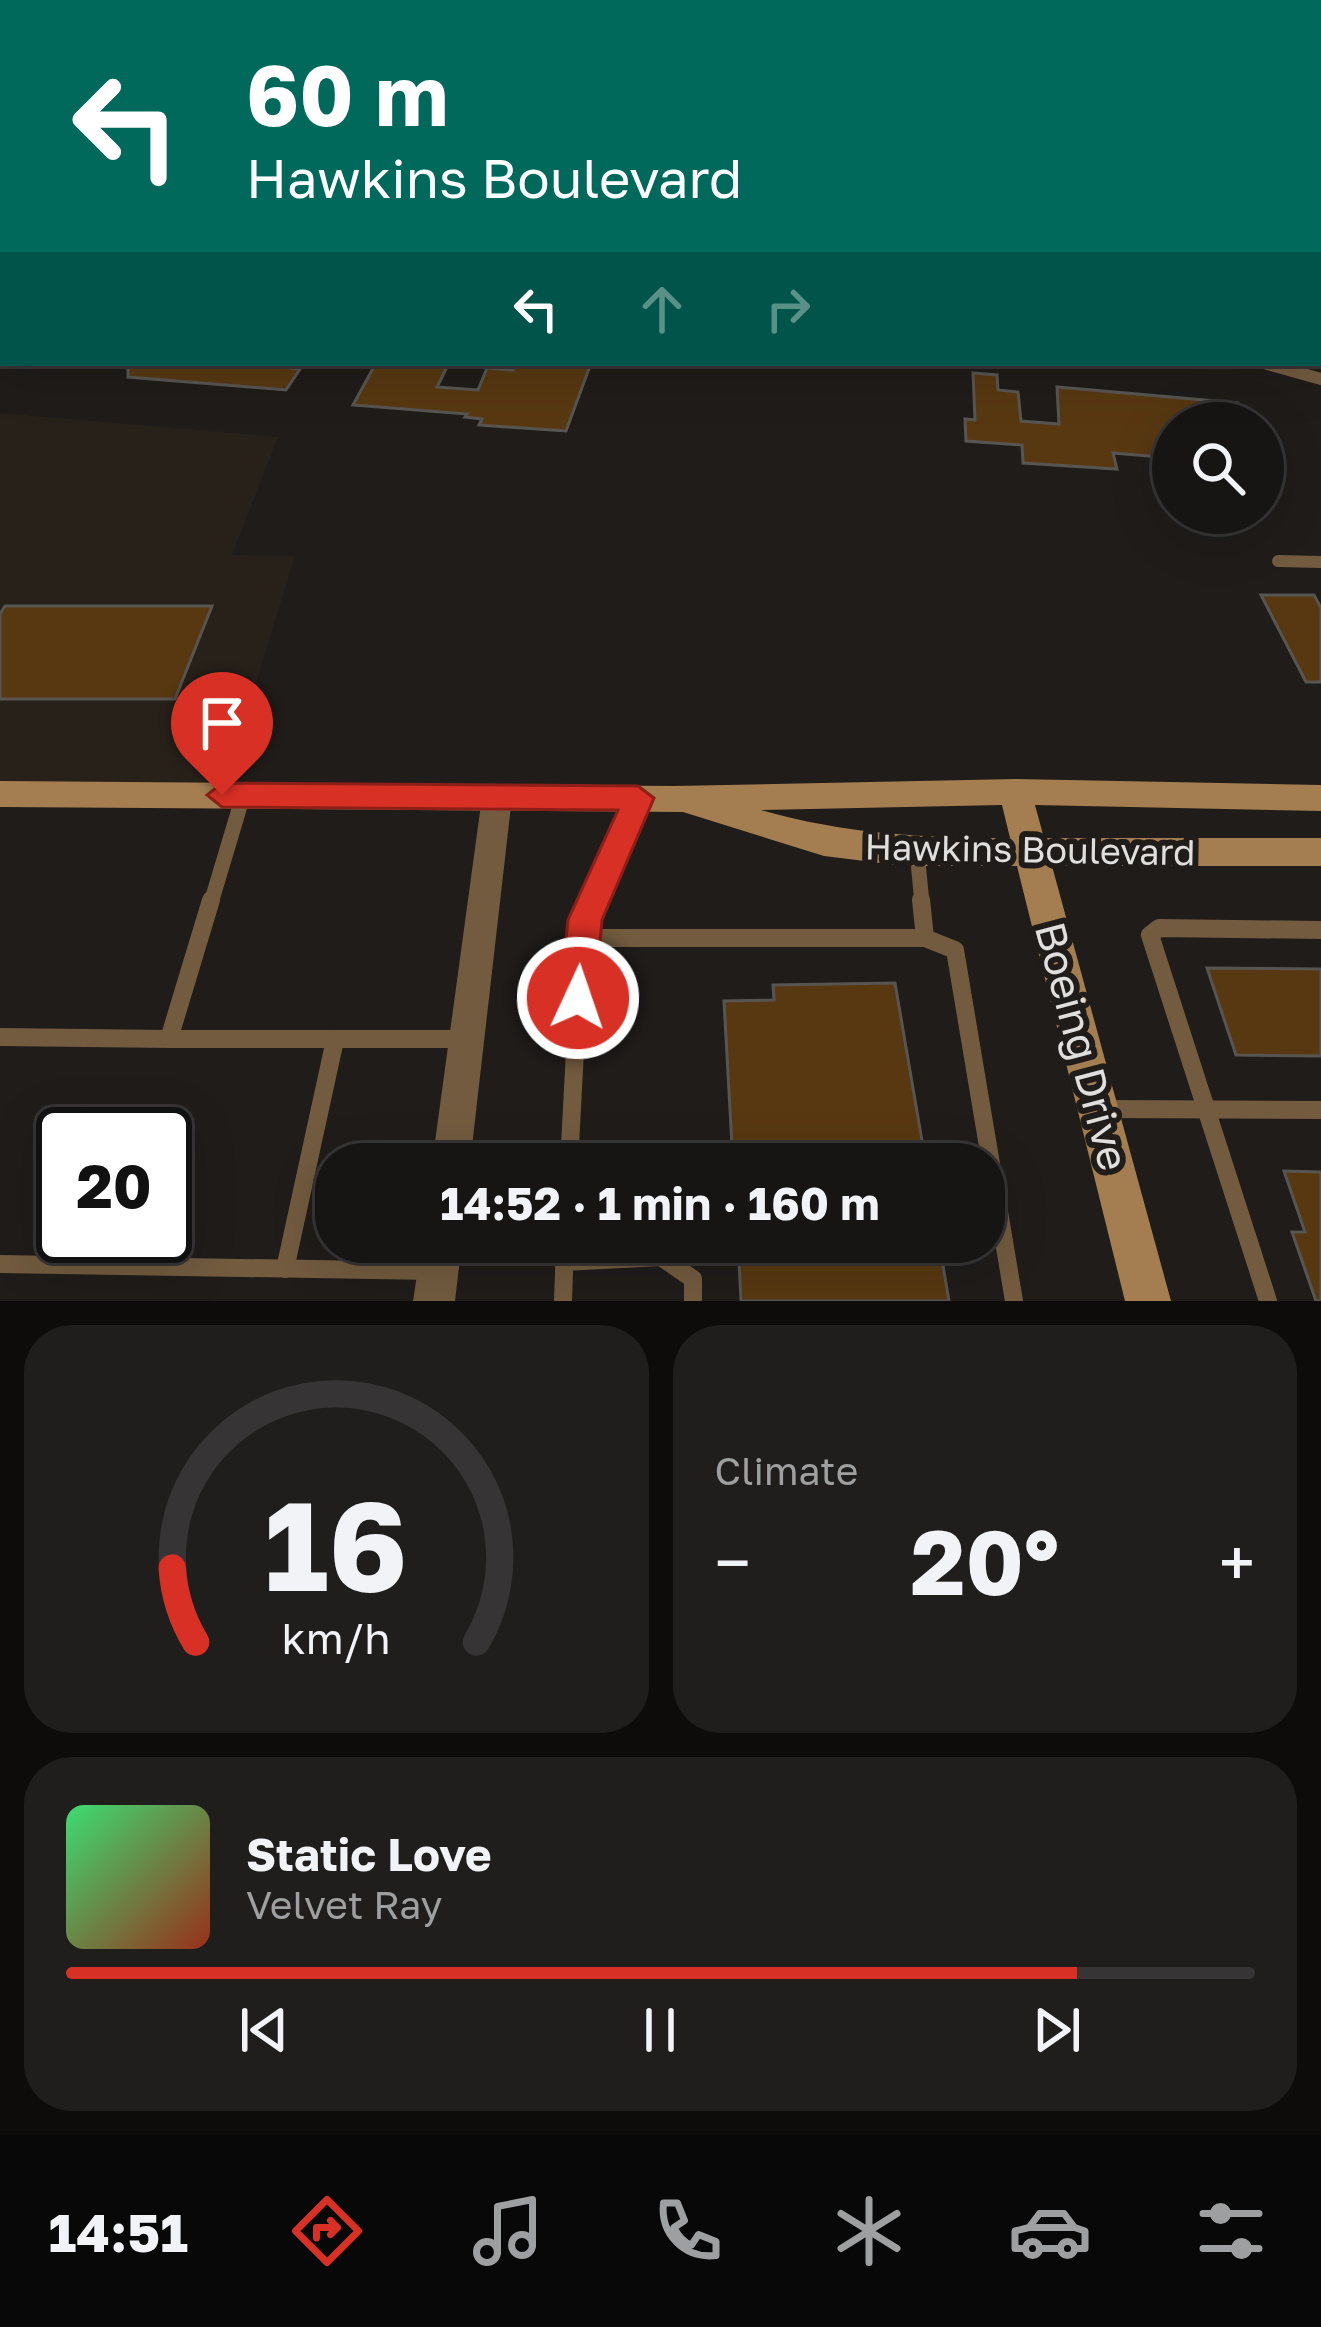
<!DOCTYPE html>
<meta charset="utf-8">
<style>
:root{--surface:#171514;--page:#201e1d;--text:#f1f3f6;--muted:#9e9fa0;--line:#363434;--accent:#d93025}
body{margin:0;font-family:"Golos Text",sans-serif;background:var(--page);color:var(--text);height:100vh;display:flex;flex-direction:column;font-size:45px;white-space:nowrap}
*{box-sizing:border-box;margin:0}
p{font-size:39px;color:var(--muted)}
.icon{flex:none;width:66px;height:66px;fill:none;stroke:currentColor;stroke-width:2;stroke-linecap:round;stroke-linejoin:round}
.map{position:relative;height:1301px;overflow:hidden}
.drawer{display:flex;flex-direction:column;gap:24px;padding:24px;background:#0d0c0b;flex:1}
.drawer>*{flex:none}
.hud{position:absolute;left:0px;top:0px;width:1323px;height:366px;box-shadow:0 12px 48px #0002,0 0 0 3px var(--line);background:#00695c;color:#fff;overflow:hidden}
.tools{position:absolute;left:1152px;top:402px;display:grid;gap:24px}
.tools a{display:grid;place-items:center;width:132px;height:132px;border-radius:50%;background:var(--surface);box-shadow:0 12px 48px #0002,0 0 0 3px var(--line);font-size:60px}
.speed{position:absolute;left:36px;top:1107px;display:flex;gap:24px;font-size:60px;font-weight:700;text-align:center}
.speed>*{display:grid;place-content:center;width:156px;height:156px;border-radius:50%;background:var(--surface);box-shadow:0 12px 48px #0002,0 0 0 3px var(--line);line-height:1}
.speed .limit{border:6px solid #111;border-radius:18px;background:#fff;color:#111}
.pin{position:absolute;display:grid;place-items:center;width:102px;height:102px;color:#fff;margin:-123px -51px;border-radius:50% 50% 50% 0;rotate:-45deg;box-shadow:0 0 12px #0007}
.pin .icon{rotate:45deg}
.me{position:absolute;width:132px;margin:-66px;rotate:3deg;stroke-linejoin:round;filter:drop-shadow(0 0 9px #0008)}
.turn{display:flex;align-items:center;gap:42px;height:252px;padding:0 48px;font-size:54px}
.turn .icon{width:156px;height:156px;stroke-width:2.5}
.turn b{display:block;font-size:84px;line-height:102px}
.lanes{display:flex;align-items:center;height:114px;padding:0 48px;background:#0003;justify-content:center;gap:60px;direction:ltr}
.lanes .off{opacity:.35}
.big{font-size:90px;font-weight:700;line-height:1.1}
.drawer .widget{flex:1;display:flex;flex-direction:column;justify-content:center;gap:18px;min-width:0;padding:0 42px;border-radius:48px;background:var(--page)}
.drawer .dial{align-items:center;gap:0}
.dial svg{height:312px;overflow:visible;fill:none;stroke:var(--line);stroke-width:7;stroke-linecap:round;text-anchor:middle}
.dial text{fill:var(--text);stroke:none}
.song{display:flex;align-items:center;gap:36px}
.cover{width:144px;height:144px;border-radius:18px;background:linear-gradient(135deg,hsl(140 70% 55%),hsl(10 70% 35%))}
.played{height:12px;border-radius:6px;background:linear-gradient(90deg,var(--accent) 85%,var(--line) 85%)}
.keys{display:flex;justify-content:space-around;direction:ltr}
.heat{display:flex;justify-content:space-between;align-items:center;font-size:66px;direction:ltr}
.drawer .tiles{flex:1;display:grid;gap:24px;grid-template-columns:1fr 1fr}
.widget:last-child{grid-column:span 2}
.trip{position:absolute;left:315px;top:1143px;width:690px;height:120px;border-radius:48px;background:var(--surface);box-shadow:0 12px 48px #0002,0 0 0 3px var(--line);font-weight:700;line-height:120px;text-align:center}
.tabs{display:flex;height:192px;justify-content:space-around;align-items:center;background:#090808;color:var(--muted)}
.tabs .icon{width:84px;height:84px}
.tabs .on{color:var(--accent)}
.tabs b{font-size:54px;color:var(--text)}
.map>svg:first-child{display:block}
</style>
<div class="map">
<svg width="1321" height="1301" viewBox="0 0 1321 1301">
<rect width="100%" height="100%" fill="#1f1c1a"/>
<g fill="#28211a">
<polygon points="0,0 302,0 3,3 0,227"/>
<polygon points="0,413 278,437 232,555 295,556 222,795 0,794"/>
</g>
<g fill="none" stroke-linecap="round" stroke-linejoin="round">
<polygon fill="#4f4c4a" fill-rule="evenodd" points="0,36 3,36 0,56"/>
</g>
<g fill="#573811" stroke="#575552" stroke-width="3">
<polygon points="128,363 243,363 300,369 286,390 128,377"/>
<polygon points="376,363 449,363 437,387 478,390 487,368 513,370 516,363 590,366 566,431 479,425 482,419 465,417 467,414 353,405"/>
<polygon points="973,373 997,375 998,390 1018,392 1021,421 1059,424 1057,387 1238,403 1245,423 1173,423 1173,458 1113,453 1117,469 1023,463 1022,445 966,441 965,419 975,420"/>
<polygon points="1261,595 1314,595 1321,608 1321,682 1306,682"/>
<polygon points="5,606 212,606 175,699 0,699 0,614"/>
<polygon points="1207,968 1321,969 1321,1056 1236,1055"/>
<polygon points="895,983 926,1164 733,1164 724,1001 774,1000 773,985"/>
<polygon points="1284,1171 1321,1172 1321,1301 1316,1301 1292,1232 1305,1232"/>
<polygon points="738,1242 939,1242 949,1301 741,1301"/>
</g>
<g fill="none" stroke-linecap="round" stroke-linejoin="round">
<polyline stroke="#7d7b79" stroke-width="3" stroke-dasharray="3 4.5" stroke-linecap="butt" points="291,3 295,0"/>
<g stroke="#725b3f" stroke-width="12">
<polyline points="1264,363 1321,379"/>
<polyline points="1278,561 1321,562"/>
</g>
<g stroke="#725b3f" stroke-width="15">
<polyline points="917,852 922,903"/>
<polyline points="211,903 243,796"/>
<polyline points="595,903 638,798"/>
</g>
<g stroke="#725b3f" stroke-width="18">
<polyline points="597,900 581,938 925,938 921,900"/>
<polyline points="925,938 955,950 1014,1301"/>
<polyline points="0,1037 169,1039 211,900"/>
<polyline points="169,1039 464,1039"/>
<polyline points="1104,1109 1321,1110"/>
<polyline points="569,1164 581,938"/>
<polyline points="564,1262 661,1257 693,1279 693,1301"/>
<polyline points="0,1264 433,1271"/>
<polyline points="285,1269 335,1040"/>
<polyline points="563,1301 565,1242"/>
<polyline points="1268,1301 1150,935 1159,928 1321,930"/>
</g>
<g fill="#725b3f" fill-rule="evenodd">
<polygon points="637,0 714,0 717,3 640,3"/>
<polygon points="497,785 508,789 512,797 470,1164 432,1164 482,797 486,789"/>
<polygon points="422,1242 462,1242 455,1301 413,1301"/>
</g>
<path fill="#a47d50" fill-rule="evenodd" d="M1015,779L1321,785V811L1035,805L1044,838H1321V866H1052L1171,1301H1125L1017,866H905L824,856L683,812L0,807V781L674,786ZM1002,805L1010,838C923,838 844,834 761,810Z"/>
<g fill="#edb168" fill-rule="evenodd">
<polygon points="1083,0 1100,0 1102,3 1085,3"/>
<polygon points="1320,297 1321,298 1321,314 1320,313"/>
</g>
</g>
<polygon fill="#d93025" stroke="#8d1f18" stroke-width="3" points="222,783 638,786 654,798 602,920 595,998 590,1009 578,1014 565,1009 560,998 568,920 618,810 222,807 207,795"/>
<g text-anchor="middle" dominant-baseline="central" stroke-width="12" stroke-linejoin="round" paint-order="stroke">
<g font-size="36" fill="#e0dfdd" stroke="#1f1c1a">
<text transform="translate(1030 849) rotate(1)">Hawkins Boulevard</text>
</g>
<g font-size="42" fill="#e0dfdd" stroke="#1f1c1a">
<text transform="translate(1083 1046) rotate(75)">Boeing Drive</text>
</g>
</g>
</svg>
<div class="tools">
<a><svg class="icon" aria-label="search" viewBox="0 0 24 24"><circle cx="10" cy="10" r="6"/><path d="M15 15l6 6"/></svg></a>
</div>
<div class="speed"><div class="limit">20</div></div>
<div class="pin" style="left:222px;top:795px;background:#d93025"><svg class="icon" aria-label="arrive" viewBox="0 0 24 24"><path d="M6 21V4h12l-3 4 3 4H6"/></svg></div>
<svg class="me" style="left:578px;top:998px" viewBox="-20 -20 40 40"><circle r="17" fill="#d93025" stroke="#fff" stroke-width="3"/><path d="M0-11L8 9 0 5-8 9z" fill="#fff"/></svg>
<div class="trip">14:52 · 1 min · 160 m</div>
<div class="hud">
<div class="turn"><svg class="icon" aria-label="left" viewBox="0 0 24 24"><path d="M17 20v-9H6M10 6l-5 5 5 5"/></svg><div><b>60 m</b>Hawkins Boulevard</div></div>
<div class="lanes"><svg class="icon" aria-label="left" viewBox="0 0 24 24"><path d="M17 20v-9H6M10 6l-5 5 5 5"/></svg><svg class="icon off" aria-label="ahead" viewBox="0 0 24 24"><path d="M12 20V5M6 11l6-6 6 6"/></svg><svg class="icon off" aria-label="right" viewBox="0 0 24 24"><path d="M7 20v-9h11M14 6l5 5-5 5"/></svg></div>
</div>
</div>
<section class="drawer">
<div class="tiles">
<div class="widget dial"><svg viewBox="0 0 100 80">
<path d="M14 69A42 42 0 1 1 86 69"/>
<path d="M14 69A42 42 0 0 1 8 50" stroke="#d93025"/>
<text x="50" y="56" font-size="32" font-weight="700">16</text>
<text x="50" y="72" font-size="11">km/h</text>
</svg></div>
<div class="widget"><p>Climate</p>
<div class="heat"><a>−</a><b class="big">20°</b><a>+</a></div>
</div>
<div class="widget">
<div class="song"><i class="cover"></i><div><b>Static Love</b><p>Velvet Ray</p></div></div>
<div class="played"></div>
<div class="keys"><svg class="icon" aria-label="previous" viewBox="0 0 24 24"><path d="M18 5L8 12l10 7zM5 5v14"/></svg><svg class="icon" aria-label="pause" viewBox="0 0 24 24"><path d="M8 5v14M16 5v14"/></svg><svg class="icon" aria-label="next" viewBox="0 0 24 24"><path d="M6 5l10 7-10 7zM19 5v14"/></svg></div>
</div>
</div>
</section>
<nav class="tabs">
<b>14:51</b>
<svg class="icon on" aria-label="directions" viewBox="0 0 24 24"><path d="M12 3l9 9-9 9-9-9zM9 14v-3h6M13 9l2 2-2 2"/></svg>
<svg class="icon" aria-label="music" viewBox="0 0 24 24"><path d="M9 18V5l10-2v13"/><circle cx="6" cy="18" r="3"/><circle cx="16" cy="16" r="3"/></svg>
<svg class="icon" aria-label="phone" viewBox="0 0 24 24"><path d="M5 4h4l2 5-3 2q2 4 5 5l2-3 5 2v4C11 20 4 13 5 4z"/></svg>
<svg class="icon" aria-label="climate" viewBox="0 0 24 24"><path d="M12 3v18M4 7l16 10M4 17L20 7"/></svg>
<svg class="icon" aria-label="car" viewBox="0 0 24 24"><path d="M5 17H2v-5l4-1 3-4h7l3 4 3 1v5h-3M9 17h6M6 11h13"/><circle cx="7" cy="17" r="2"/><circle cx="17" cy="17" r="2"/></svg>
<svg class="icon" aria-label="filters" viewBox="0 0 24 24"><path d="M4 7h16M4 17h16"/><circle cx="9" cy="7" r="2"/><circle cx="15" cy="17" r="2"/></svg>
</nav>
